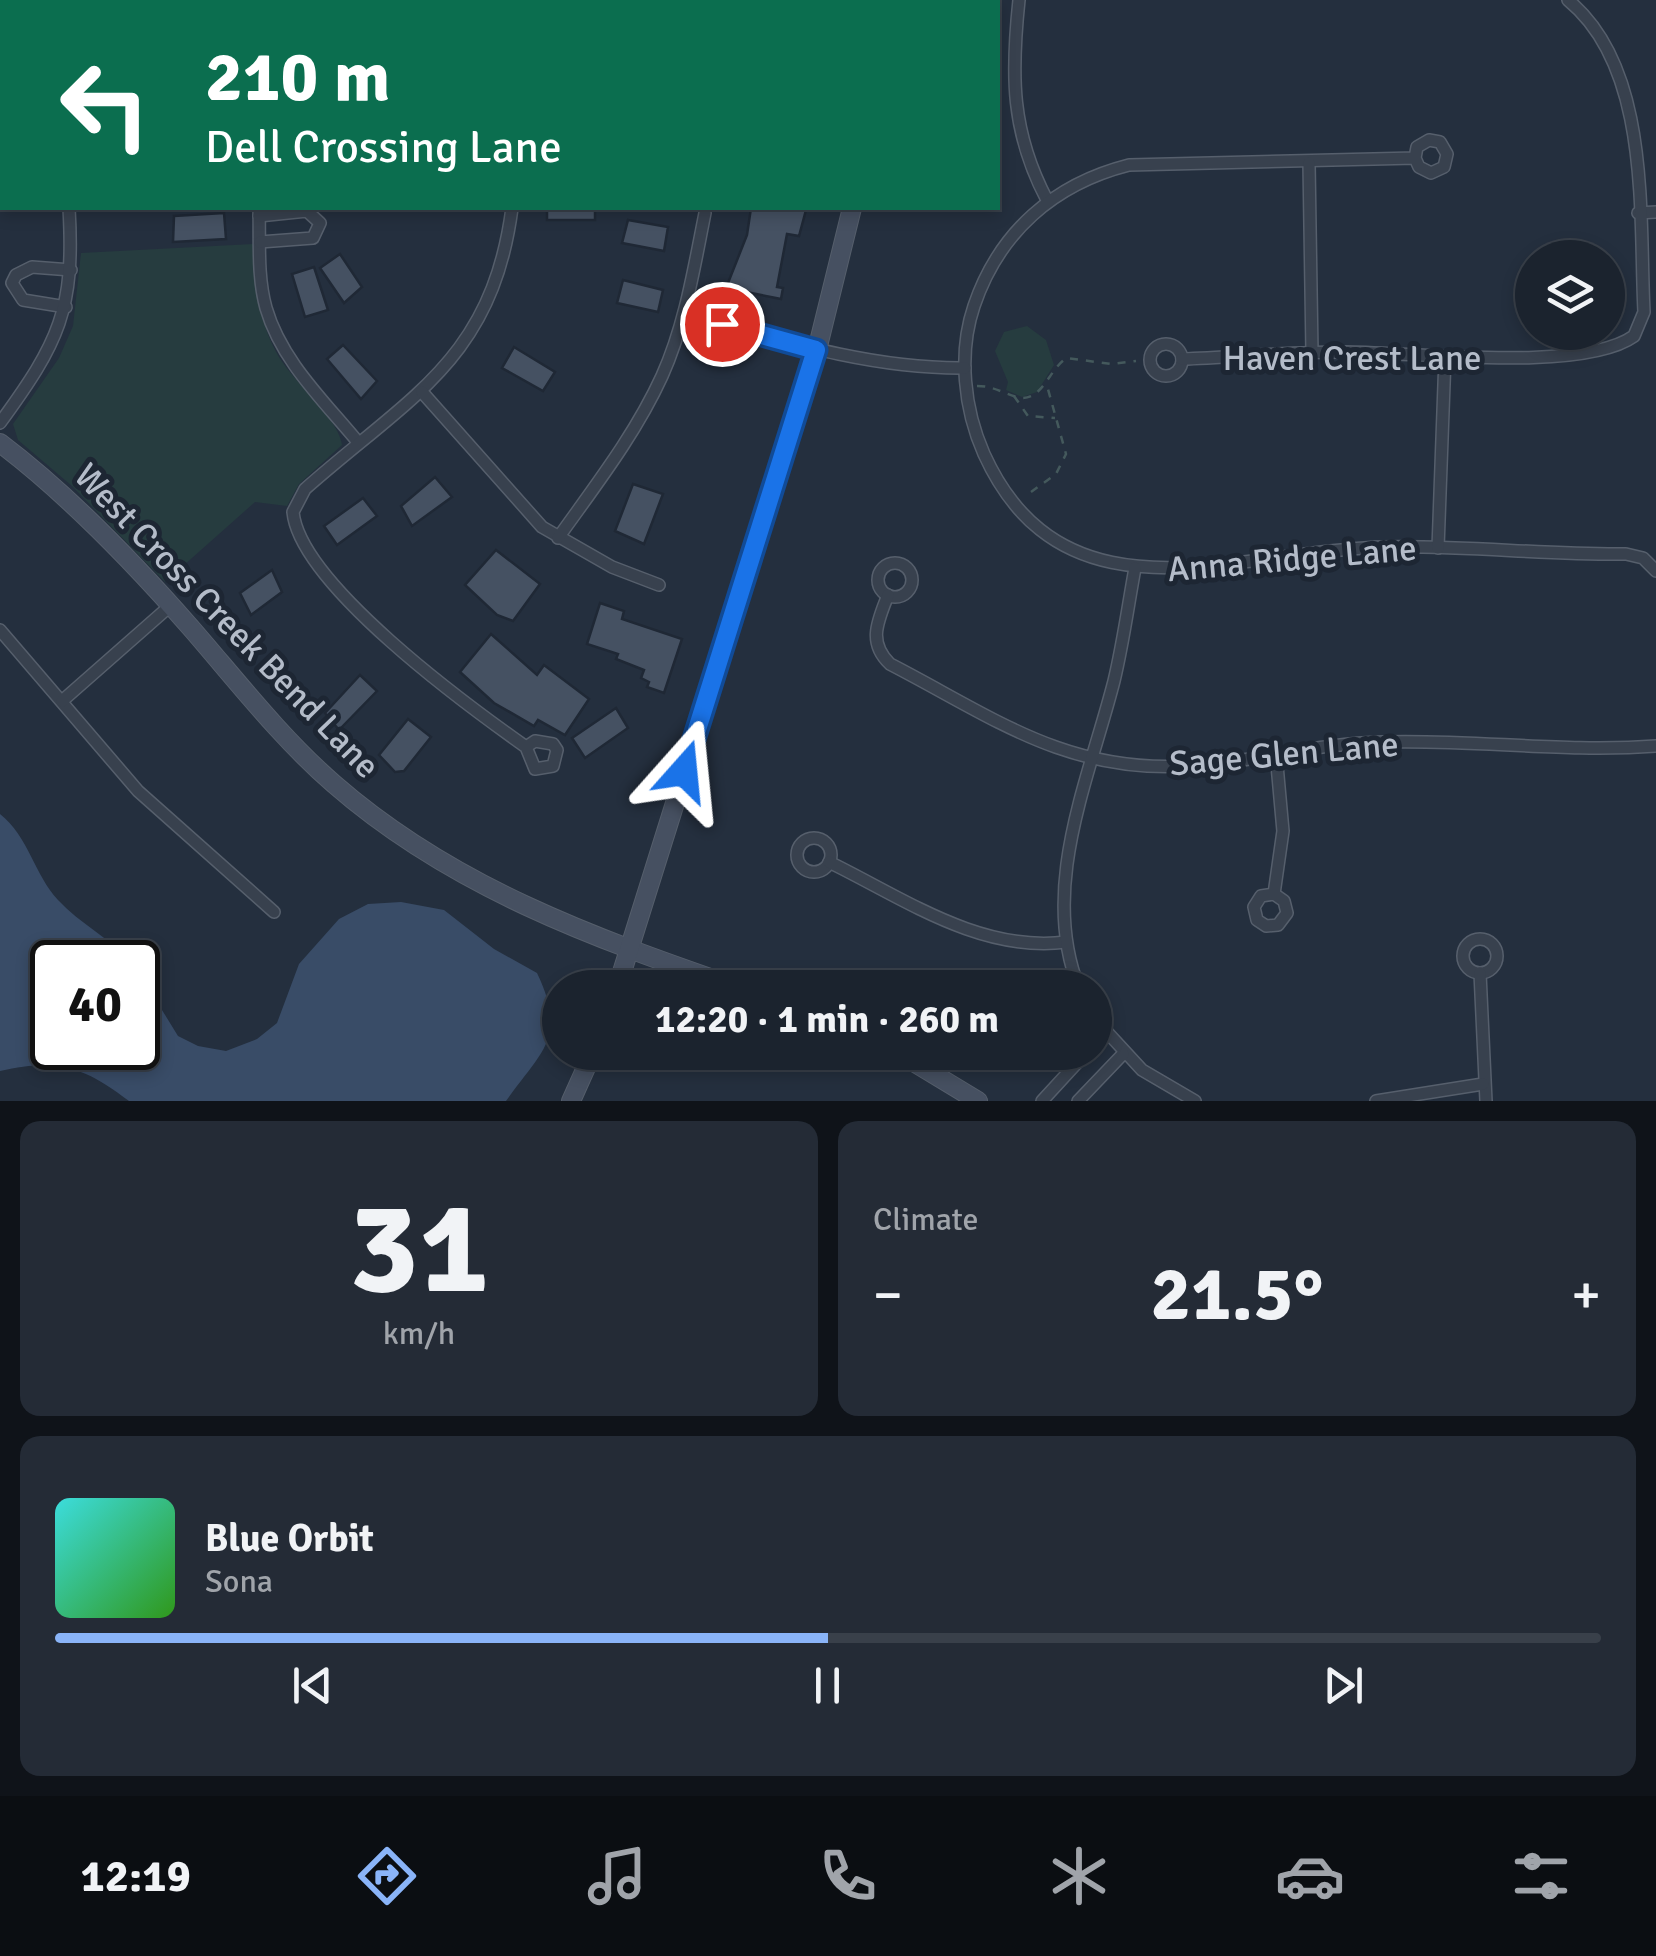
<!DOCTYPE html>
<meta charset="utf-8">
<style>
:root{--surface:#1b232e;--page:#242b36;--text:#f1f3f6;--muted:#a0a4aa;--line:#39404a;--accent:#8ab4f8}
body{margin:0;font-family:Signika,sans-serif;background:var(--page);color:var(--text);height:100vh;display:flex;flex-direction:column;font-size:38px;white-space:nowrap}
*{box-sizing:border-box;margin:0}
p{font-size:32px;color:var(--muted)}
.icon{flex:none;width:55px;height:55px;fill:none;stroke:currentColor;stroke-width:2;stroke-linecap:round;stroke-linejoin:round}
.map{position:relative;height:1101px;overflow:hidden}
.panel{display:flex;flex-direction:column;gap:20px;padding:20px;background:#0f1319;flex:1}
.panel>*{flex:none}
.guide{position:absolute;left:0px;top:0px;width:1000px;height:210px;box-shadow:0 5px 15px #0003,0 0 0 2px var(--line);background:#0b6e4f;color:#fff;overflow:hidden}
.tools{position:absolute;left:1515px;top:240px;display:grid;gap:20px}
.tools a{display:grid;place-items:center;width:110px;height:110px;border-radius:50%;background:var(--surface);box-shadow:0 5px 15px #0003,0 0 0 2px var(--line);font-size:50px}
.speed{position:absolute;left:30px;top:940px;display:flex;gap:20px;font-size:50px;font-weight:700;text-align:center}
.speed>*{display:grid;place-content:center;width:130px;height:130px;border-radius:50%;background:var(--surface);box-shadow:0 5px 15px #0003,0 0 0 2px var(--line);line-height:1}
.speed .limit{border:5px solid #111;border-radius:15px;background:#fff;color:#111}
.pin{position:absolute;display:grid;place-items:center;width:85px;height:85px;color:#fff;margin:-42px;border:5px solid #fff;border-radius:50%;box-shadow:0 2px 10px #0007}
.me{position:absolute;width:110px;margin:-55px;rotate:18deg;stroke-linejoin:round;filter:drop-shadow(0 0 8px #0008)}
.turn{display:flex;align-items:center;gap:35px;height:210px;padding:0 40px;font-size:45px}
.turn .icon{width:130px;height:130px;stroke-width:2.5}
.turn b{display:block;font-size:70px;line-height:85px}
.big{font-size:75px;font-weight:700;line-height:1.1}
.panel .card{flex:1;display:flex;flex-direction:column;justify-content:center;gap:15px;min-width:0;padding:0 35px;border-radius:20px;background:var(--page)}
.panel .dial{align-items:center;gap:0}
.dial b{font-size:130px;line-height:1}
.song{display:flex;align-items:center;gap:30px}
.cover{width:120px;height:120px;border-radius:15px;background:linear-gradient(135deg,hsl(180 70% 55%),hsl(110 70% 35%))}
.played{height:10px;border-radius:5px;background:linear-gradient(90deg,var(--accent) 50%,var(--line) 50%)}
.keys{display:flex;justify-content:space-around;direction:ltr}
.heat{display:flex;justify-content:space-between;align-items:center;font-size:55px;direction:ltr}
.panel .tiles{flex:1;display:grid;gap:20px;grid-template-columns:1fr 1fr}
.card:last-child{grid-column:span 2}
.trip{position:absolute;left:542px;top:970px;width:570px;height:100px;border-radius:50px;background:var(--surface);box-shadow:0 5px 15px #0003,0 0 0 2px var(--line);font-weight:700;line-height:100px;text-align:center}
.menu{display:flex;height:160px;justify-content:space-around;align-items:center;background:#0b0e12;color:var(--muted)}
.menu .icon{width:70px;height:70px}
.menu .on{color:var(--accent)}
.menu b{font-size:45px;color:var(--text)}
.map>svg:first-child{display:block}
</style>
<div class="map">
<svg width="1656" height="1101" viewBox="0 0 1656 1101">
<rect width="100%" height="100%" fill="#242f3e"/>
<g fill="#263c3f">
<path d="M253,244C256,283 258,322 279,357C294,382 339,419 342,445L299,484L287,506L255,502L165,582L72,486L18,440L13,424L59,358L73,326L81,253Z"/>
<polygon points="1027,326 1046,340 1054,365 1037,392 1022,397 1006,390 1008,382 995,351 1004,332"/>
</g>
<path fill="#394c67" d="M0,814C29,837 34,874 58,900C80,924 110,938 131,962H52V1048H138V971L178,1036L198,1046L226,1051L257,1039L277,1023L299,964L339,919L368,904L401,902L444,910L494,949L537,973C568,1038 542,1050 506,1101H129C84,1066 56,1058 0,1071Z"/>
<g fill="#455162" stroke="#1f2835" stroke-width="2.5">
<rect x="547" y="208" width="48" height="12"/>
<polygon points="751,208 806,210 799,236 787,234 777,287 783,288 781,299 726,288 747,235"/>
<polygon points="224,213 226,239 173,242 174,216"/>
<polygon points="628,220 668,227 664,251 622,243"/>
<polygon points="340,254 362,287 344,303 320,268"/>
<polygon points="314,267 328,310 305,317 292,274"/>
<polygon points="623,280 663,290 658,312 617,303"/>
<polygon points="343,345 377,381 361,399 327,359"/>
<polygon points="514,347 555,372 543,391 502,368"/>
<polygon points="435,477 452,497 412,526 401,506"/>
<polygon points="633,484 663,494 644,544 615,531"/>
<polygon points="363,498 377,516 337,545 324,526"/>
<polygon points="496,550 540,584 513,621 497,615 465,585"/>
<polygon points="272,570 282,592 251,615 240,593"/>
<polygon points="600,603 624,611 622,619 682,639 664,693 647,687 649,682 641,678 644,670 616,659 618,654 587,644"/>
<polygon points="491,634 537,675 544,665 589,699 565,735 538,720 534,726 494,703 460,672"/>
<polygon points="360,675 377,691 339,730 325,713"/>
<polygon points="616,708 628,728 585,758 572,738"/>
<polygon points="408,719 431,737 404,771 395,772 379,755"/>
</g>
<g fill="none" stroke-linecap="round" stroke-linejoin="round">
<defs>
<g id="street">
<path d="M1019,0C1011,75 1011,132 1047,200"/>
<path d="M1415,158L1417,147L1429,140L1440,142L1447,154L1444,167L1431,173L1419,167L1415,158L1129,165C1054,184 999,232 974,306C958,353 964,409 984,454C1064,630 1240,550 1383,547C1464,545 1545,555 1626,554L1643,558L1656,571"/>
<polyline points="1309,163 1312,352"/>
<path d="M259,208C260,240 257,276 266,308C281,360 323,400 357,441"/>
<path d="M512,208C492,360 410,396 305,489L293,512C300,584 468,706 526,747L535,769L553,766L557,750L553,744L535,741L526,747"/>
<polyline points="1638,213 1656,212"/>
<polyline points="259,216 307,211 320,223 313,238 260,242"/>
<polyline points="66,307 23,300 12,283 16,275 32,267 71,270"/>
<path d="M685,313C777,339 868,369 965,368"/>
<circle cx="1166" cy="360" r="16"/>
<path d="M1182,359C1236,357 1290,352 1344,352C1409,352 1583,373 1634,336L1644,312C1639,215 1651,68 1568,0"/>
<polyline points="422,392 542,527 612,567 659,585"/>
<path d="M0,423C59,342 75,310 69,208"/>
<path d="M558,538C595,486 635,435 662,376C685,325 694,268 705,213"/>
<polyline points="1438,548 1445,357"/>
<circle cx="895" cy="580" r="17"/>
<path d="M888,595C878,621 867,642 890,664C991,716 1065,773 1186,766C1252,763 1316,743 1383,742C1474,739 1564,753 1656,746"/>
<polyline points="0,630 138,791 274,912"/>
<polyline points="62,701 170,606"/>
<circle cx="814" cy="855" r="17"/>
<path d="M829,862C903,898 980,953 1066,942"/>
<polyline points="1274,894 1261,896 1254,907 1257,920 1266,926 1278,925 1287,913 1284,901 1274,894 1283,831 1276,754"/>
<circle cx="1480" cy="956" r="17"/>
<polyline points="1480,973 1486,1101"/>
<path d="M1079,988C1039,888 1089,779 1114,681C1123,644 1128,606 1135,568"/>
<polyline points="1095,1019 1142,1070 1195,1101"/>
<polyline points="1042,1101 1087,1052"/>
<polyline points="1078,1101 1123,1054"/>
<polyline points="1376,1101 1483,1084"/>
</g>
<g id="secondary">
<polyline points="881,2 881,0"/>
<path d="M0,443C69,495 134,563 191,628C237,681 281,738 334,784C452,887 594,938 739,988"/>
<polyline points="617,988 817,350 852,208"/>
<polyline points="897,1052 978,1101"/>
<polyline points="571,1101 593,1052"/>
</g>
</defs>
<use href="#street" stroke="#565f6c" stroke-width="14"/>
<use href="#secondary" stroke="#565f6c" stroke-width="20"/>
<g stroke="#44595c" stroke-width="2.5" stroke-dasharray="8 8" stroke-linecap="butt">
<path d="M977,386C994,386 1002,393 1017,397C1042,404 1049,368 1067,358L1111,364L1136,361"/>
<polyline points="1014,396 1028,416 1055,418"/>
<polyline points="1031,492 1056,474 1066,454 1046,382"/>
</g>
<use href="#street" stroke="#38414e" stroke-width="11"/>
<use href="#secondary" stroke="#465061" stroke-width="18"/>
</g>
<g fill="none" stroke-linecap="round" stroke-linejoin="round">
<defs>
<polyline id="route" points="684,771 816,350 722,324"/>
</defs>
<use href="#route" stroke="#114b97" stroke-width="25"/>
<use href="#route" stroke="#1a73e8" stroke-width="18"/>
</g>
<g text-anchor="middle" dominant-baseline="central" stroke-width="10" stroke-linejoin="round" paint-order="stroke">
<g font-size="35" fill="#b4bcc9" stroke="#1d2633">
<text x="1352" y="358">Haven Crest Lane</text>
<text transform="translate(1292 559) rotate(-5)">Anna Ridge Lane</text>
<text transform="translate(227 621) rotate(46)">West Cross Creek Bend Lane</text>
<text transform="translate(1284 754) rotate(-5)">Sage Glen Lane</text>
</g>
</g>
</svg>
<div class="tools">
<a><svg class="icon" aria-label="layers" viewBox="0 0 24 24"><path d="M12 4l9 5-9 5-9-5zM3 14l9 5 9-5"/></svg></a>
</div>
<div class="speed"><div class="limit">40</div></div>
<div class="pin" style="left:722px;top:324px;background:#d93025"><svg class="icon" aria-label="arrive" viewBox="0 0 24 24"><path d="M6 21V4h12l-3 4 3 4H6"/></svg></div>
<svg class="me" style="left:684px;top:771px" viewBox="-20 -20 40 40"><path d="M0-17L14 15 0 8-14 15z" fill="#1a73e8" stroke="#fff" stroke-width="4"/></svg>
<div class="trip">12:20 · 1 min · 260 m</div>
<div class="guide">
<div class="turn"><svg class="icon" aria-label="left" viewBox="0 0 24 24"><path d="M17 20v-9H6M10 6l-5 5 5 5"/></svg><div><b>210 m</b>Dell Crossing Lane</div></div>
</div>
</div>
<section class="panel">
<div class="tiles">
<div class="card dial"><b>31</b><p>km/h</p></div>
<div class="card"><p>Climate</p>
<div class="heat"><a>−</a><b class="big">21.5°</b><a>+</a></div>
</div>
<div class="card">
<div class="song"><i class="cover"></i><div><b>Blue Orbit</b><p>Sona</p></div></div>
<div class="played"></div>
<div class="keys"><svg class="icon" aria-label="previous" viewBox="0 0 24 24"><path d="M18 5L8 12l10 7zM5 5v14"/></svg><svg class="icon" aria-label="pause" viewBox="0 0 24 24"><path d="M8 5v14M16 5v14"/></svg><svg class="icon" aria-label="next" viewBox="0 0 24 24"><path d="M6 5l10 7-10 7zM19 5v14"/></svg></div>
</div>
</div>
</section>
<nav class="menu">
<b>12:19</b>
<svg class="icon on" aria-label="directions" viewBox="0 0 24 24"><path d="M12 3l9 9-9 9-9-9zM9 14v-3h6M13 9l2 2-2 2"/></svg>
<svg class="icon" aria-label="music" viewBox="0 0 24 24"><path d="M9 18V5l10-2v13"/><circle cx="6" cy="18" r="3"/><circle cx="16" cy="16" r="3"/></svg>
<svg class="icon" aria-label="phone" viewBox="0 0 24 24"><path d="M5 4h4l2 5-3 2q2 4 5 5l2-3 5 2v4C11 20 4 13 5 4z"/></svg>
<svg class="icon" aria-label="climate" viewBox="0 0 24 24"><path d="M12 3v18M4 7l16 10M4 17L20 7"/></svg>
<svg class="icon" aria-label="car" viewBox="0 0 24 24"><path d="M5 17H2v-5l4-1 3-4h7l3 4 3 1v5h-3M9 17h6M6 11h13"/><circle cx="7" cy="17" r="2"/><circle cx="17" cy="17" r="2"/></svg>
<svg class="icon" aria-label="filters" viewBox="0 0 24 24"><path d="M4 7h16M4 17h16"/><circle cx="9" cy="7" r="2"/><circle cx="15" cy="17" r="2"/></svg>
</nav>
